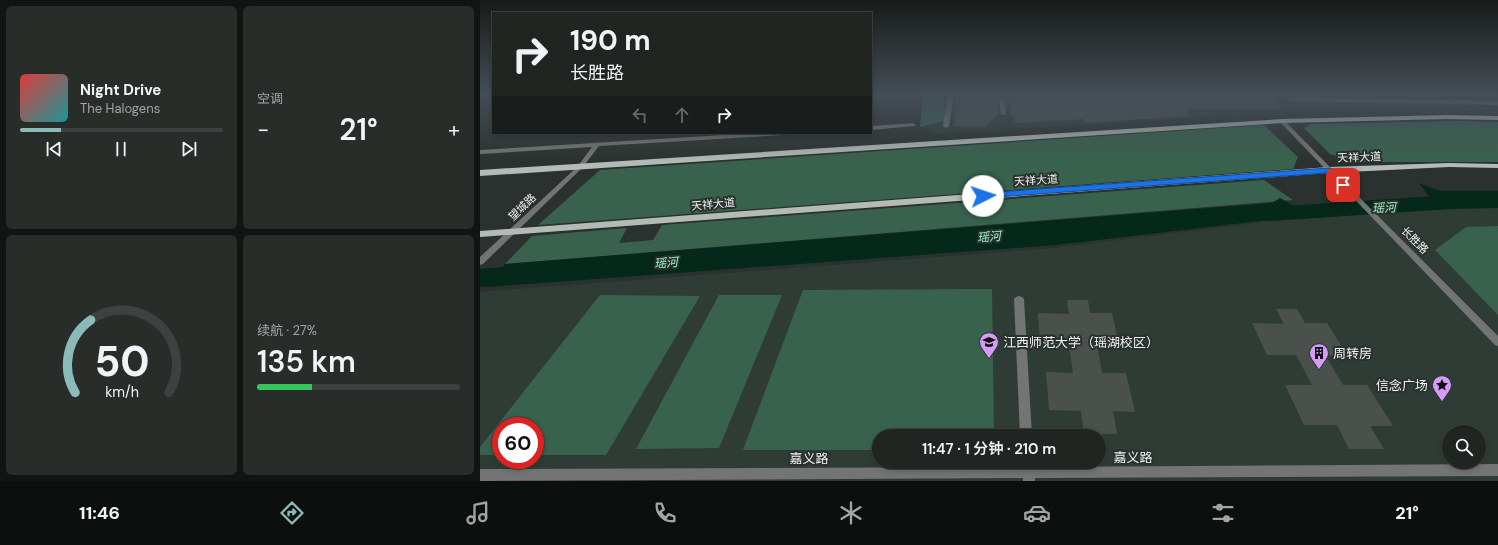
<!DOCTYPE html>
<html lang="zh">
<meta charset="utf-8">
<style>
:root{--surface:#202522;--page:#282d2a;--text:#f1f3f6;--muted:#a2a5a5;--line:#3d4240;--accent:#8bbbb9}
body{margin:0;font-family:"DM Sans","Noto Sans SC",sans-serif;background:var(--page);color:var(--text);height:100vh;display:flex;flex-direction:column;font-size:15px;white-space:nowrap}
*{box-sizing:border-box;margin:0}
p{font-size:13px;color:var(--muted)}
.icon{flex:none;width:22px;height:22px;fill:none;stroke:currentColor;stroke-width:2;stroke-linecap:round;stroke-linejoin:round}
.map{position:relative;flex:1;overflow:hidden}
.side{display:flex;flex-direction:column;gap:6px;padding:6px;background:#121413;width:480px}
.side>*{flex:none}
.hud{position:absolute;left:12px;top:12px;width:380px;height:122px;border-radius:0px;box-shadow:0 2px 6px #0003,0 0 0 1px var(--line);background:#202522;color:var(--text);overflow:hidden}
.tools{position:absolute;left:962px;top:425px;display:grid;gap:8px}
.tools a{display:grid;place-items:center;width:44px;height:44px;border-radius:50%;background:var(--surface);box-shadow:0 2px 6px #0003,0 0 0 1px var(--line);font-size:20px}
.speed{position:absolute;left:12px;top:417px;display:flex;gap:8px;font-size:20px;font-weight:700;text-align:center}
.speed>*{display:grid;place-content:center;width:52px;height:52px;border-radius:50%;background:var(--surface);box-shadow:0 2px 6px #0003,0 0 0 1px var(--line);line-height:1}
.speed .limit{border:6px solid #d22;background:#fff;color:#111}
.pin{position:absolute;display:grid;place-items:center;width:34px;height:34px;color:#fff;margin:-17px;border-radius:8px;box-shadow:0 2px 6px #0006}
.me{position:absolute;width:44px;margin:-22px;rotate:86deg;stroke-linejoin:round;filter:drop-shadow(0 0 3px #0008)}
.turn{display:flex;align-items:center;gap:14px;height:84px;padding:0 12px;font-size:18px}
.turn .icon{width:52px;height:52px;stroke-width:2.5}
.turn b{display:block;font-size:28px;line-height:34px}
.lanes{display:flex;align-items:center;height:38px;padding:0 12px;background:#0003;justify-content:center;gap:20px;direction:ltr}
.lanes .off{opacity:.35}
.big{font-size:30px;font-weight:600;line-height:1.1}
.side .card{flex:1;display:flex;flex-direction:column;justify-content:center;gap:6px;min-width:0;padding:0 14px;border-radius:6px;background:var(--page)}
.side .dial{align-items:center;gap:0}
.dial svg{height:104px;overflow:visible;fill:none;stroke:var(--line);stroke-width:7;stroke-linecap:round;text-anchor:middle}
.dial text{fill:var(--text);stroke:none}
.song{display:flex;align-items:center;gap:12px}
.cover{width:48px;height:48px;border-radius:6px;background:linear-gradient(135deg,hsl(0 70% 55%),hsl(180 70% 35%))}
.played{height:4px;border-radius:2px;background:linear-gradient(90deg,var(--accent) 20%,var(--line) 20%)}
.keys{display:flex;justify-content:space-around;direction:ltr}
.heat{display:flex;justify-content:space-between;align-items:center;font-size:22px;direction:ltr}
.charge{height:6px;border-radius:3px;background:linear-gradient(90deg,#34c759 27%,var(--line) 0)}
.side .tiles{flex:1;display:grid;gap:6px;grid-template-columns:repeat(2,1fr)}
.trip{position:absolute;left:392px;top:429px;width:234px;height:40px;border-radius:20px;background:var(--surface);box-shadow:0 2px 6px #0003,0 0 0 1px var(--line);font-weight:600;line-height:40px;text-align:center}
.tabs{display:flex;height:64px;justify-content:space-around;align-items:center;background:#0d0f0e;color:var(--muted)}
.tabs .icon{width:28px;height:28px}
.tabs .selected{color:var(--accent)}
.tabs b{font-size:18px;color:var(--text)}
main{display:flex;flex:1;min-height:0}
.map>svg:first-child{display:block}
</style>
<main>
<section class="side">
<div class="tiles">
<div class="card">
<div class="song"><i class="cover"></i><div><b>Night Drive</b><p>The Halogens</p></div></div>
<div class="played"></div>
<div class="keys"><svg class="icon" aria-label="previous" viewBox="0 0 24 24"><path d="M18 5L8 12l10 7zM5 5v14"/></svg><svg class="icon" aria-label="pause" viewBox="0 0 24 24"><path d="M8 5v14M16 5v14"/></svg><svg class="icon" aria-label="next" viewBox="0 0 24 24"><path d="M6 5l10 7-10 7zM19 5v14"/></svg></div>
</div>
<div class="card"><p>空调</p>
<div class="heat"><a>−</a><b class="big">21°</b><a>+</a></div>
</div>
<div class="card dial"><svg viewBox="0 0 100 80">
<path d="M14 69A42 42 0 1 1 86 69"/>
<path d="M14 69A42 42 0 0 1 26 13" stroke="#8bbbb9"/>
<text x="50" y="56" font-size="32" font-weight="700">50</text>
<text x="50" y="72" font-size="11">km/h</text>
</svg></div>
<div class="card"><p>续航 · 27%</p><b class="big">135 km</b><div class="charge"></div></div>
</div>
</section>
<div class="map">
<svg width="1018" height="481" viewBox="0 0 1018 481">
<rect width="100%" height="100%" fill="#2b312e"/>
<g fill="#2f3c35" fill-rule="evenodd">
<polygon points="443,94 1018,94 1018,114 837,110 456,134 440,127"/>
<path d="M983,207H1018V481H0V292L575,248L793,221ZM21,426H55V460H21ZM969,432H999V462H969ZM399,436H619V462H399Z"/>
</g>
<g fill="#38624e">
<polygon points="443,94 464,94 465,121 440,127"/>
<polygon points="979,121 1018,122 1018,162 877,162 850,154 824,128 830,124"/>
<polygon points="784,125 818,157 813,169 58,225 120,170"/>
<polygon points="784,180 813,200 25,264 52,236 147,228 139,243 173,240 182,225"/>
<polygon points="1018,226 1018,315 955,250 986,227"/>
<polygon points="512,289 514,436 399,436 399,450 263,450 323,290"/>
<polygon points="120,295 220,296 126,455 55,455 55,426 21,426 21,455 0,455 0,447"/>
<polygon points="239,295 302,295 239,448 156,449"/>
</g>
<g fill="#042819">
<polygon points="939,183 960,191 1018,191 1018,206 957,207"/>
<polygon points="800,198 830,215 576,245 8,287 25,264 792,203"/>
</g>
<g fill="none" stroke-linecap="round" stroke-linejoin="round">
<g fill="#042819" fill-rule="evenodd">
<polygon points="1018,194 1018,208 971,209 789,221 780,219 777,214 780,209 789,207 971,195"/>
<polygon points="50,265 60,267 64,274 60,281 50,283 0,287 0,269"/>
</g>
</g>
<g fill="#4a514d">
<polygon points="476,94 517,94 519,113 505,127 474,126"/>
<polygon points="526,94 791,94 801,109 705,109 709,116 605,123 604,119 535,123 535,117 531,117 530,102 527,106"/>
<polygon points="587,300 608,300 610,313 632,313 639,344 617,344 622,373 646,373 655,412 633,411 637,434 604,434 601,411 569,410 566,372 593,373 589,344 560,344 558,313 589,314"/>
<polygon points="796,309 817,309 825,323 847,323 867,355 845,355 863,385 887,385 913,426 890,426 904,449 869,449 857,425 824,425 805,385 832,385 816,355 787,355 772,323 804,324"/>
</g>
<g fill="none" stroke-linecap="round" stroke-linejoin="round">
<g fill="#727574" fill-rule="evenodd">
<polygon points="468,94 474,94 469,126 466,128 463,126"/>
<polygon points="518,94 524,94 526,115 521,114"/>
<polygon points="806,94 811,94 814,97 1018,101 1018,105 812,101 810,100"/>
<polygon points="802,119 804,120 885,203 1018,336 1018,346 1015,345 800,122 799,121"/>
<polygon points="433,123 436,125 435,126 391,130 391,126"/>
<polygon points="276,133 308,133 305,135 119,146 102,168 3,264 0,265 0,257 98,166 112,147 0,154 0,150"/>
<polygon points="539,296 542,297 544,299 552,436 540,436 534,299 536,297"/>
<polygon points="541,462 553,462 554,467 1018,464 1018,476 555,478 555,481 543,481 543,478 0,481 0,469 541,467"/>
</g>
<g fill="#b4bbb7" fill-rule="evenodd">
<polygon points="967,115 1018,116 1018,120 967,119 802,123 0,176 0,170 802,119"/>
<polygon points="969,163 1018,164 1018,168 969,167 848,173 0,237 0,231 848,167"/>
</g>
</g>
<linearGradient id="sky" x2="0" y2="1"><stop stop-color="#181b19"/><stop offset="0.58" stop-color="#444e57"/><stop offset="1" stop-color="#444e57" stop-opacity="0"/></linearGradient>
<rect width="1018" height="162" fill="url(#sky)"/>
<polygon fill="#1a73e8" stroke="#114b97" points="848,168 851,168 866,183 866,187 860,187 846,173 503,198 499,196 503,193"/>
<defs>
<symbol id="university-pin" viewBox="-11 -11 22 30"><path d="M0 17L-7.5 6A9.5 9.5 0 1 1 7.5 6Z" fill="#d69bfa" stroke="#2b312e"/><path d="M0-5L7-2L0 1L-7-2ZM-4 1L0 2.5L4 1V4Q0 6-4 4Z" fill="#111"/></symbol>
<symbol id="building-pin" viewBox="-11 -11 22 30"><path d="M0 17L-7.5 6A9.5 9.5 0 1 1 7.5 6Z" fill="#d69bfa" stroke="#2b312e"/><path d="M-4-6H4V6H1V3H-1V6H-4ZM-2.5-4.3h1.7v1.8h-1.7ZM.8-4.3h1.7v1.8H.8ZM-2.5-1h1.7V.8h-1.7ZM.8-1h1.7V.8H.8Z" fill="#111"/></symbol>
<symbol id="sight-pin" viewBox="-11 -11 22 30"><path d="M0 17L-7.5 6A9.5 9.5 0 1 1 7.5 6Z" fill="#d69bfa" stroke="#2b312e"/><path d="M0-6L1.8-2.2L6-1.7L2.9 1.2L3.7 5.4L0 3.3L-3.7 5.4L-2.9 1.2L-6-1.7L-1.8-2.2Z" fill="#111"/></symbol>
</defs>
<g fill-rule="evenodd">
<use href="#university-pin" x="498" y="331" width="22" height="30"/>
<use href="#building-pin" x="828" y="342" width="22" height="30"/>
<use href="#sight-pin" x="951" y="374" width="22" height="30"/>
</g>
<g text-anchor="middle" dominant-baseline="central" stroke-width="4" stroke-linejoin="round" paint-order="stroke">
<g font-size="11" fill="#eff4f1" stroke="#2b312e">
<text transform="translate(879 157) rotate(-2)">天祥大道</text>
<text transform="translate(556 180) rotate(-4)">天祥大道</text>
<text transform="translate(233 204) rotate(-5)">天祥大道</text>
<text transform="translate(42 207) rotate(-44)">望城路</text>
<text transform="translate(935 240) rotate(45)">长胜路</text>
</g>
<g font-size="12" font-style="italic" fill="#97f7c8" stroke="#2b312e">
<text transform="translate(904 208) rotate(-3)">瑶河</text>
<text transform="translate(509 237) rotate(-5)">瑶河</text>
<text transform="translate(186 263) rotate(-5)">瑶河</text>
</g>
<g font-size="13" fill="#eff4f1" stroke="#2b312e" text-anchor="start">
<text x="523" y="342">江西师范大学（瑶湖校区）</text>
<text x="853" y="353">周转房</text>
<text x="948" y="385" text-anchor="end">信念广场</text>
</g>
<g font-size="13" fill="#eff4f1" stroke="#2b312e">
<text x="653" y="457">嘉义路</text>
<text x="329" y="458">嘉义路</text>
</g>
</g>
</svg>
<div class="tools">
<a><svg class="icon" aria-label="search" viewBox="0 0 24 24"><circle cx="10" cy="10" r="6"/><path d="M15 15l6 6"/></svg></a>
</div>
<div class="speed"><div class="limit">60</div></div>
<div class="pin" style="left:863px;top:185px;background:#d93025"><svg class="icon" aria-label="arrive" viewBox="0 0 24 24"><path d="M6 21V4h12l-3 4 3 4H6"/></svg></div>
<svg class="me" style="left:503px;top:196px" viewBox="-20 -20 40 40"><circle r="19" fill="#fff"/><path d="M0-13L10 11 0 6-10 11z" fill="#1a73e8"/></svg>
<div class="trip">11:47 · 1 分钟 · 210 m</div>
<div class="hud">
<div class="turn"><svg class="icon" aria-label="right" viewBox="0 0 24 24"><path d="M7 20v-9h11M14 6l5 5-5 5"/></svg><div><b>190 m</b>长胜路</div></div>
<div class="lanes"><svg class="icon off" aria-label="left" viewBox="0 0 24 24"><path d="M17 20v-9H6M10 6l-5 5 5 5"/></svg><svg class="icon off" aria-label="ahead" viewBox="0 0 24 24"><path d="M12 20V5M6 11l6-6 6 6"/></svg><svg class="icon" aria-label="right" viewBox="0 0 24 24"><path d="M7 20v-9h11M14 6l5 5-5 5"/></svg></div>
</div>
</div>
</main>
<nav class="tabs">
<b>11:46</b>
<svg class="icon selected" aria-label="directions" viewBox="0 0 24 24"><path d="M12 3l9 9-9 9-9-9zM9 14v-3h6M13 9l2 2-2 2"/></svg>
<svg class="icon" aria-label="music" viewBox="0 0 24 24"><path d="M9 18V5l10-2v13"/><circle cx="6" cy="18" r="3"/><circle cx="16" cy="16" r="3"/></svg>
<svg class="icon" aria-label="phone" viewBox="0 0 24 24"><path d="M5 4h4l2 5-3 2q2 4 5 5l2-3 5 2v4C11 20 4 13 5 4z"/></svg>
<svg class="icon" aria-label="climate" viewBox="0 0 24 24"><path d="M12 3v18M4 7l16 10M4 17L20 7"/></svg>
<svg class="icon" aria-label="car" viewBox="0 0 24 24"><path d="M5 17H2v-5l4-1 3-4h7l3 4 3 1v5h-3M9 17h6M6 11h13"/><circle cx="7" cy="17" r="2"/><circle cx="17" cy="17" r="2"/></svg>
<svg class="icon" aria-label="filters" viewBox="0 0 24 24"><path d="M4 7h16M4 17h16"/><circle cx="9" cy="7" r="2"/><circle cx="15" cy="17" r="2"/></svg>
<b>21°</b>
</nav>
